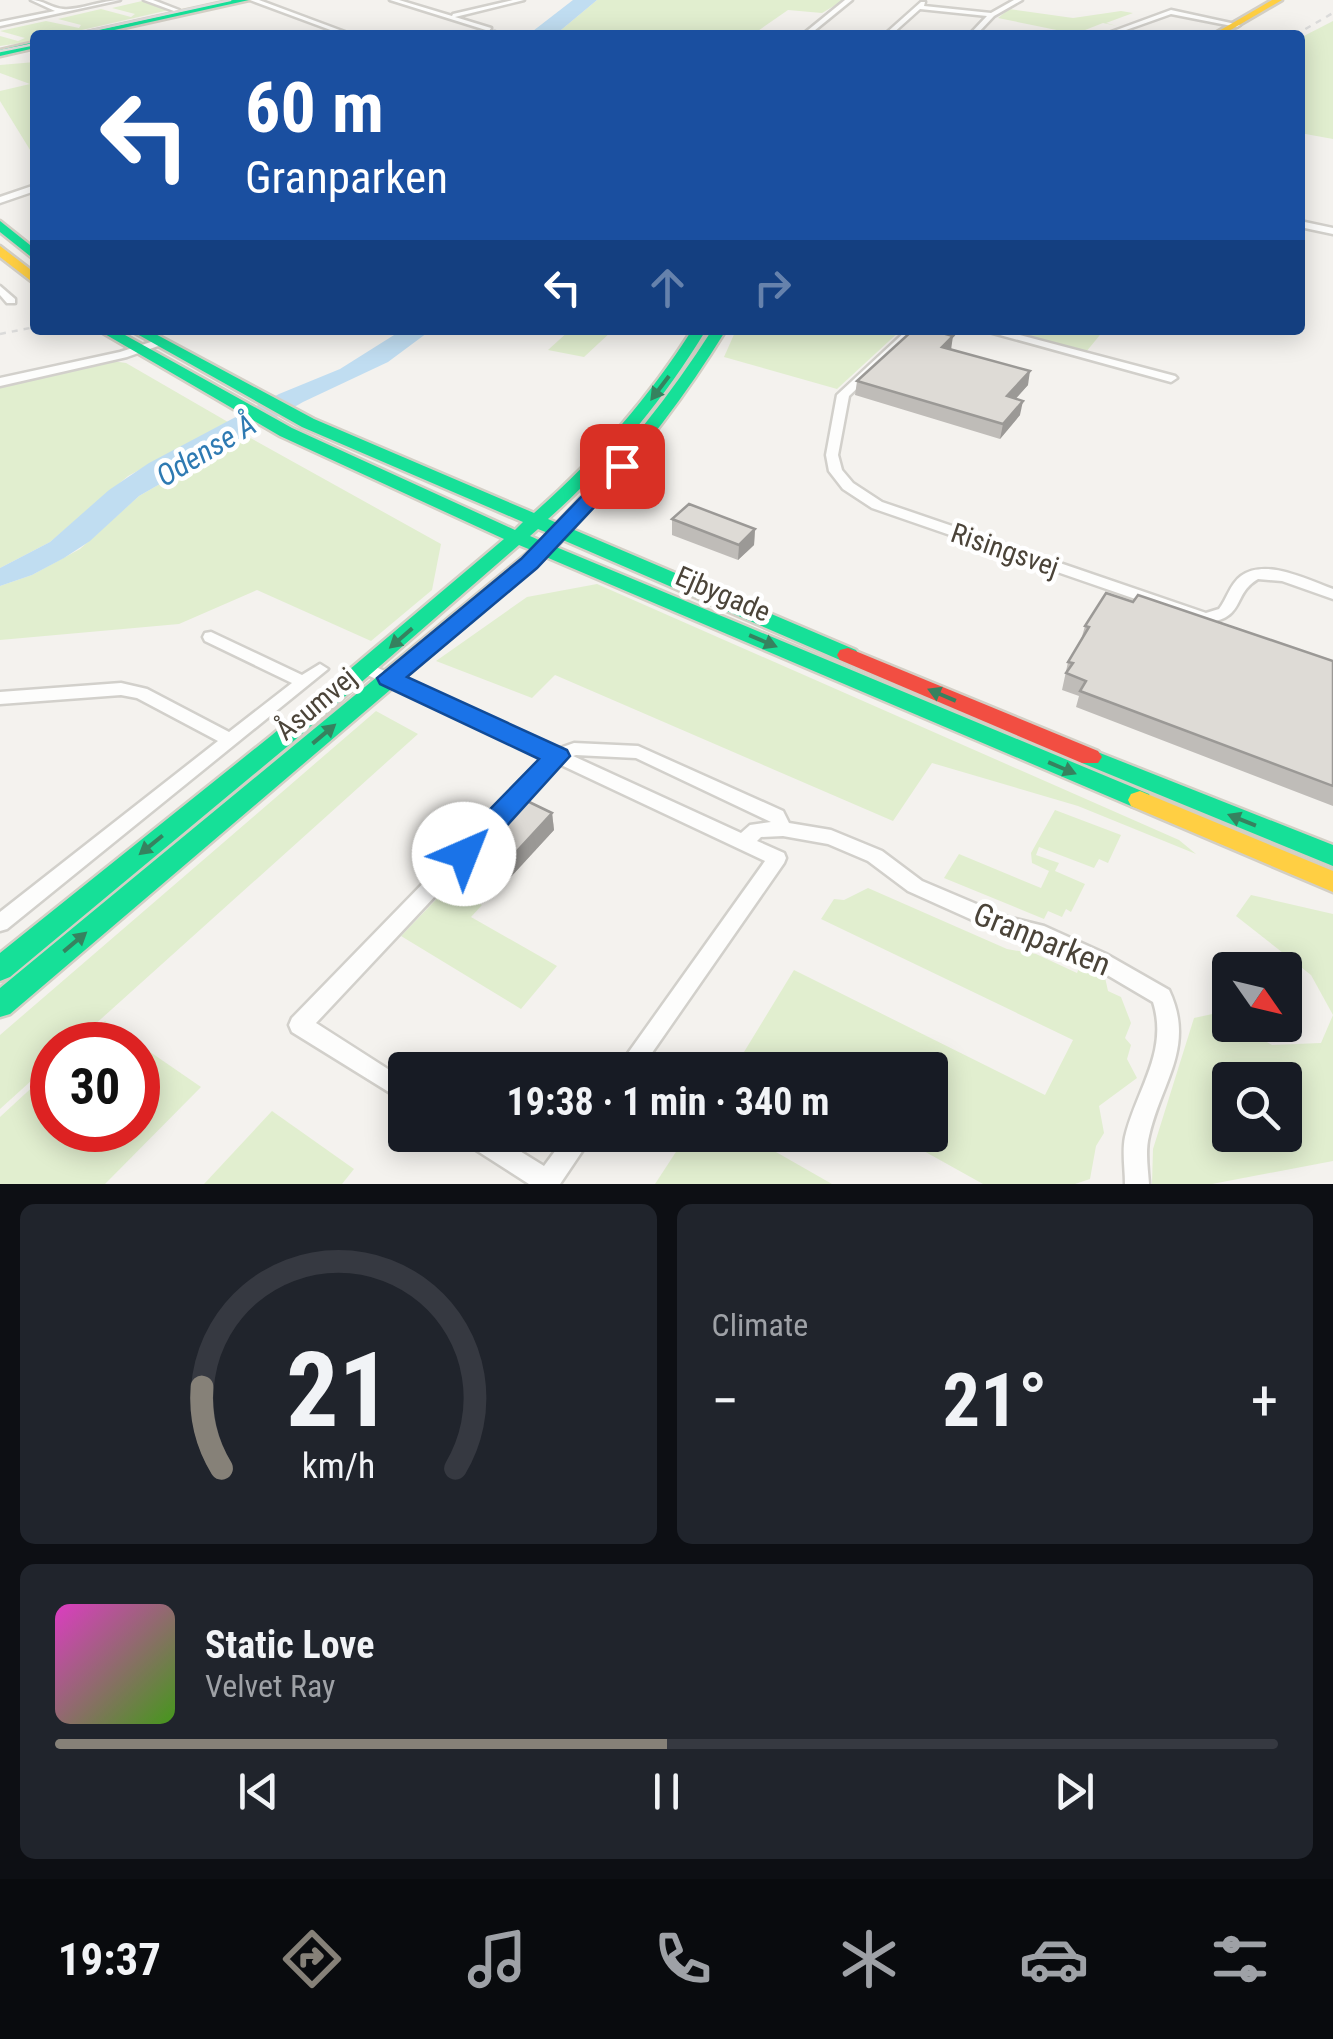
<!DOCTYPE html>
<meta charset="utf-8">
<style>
:root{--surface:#171b24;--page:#20242c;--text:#f1f3f6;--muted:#9ea1a6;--line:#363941;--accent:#868178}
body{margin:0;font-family:"Roboto Condensed",sans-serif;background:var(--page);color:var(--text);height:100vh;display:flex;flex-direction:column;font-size:38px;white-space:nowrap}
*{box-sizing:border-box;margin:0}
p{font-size:32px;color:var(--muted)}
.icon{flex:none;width:55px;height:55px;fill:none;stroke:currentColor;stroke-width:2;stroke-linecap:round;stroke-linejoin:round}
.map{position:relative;height:1184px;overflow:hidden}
.sheet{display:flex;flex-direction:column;gap:20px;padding:20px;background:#0d0f14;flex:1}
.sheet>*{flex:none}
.guide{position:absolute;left:30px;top:30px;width:1275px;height:305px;border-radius:10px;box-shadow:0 5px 25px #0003;background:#1a4fa0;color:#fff;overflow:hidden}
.needle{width:65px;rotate:124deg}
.fabs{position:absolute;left:1212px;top:952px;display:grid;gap:20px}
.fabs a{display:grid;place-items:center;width:90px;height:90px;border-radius:10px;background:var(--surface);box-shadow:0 5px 25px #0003;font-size:50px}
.speed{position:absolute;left:30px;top:1022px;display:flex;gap:20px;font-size:50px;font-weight:700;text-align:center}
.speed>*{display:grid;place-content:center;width:130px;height:130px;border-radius:50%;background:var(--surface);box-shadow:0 5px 25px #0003;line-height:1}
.speed .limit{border:15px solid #d22;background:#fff;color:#111}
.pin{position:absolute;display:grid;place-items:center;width:85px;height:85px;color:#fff;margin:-42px;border-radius:20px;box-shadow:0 5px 15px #0006}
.me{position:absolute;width:110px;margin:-55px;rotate:44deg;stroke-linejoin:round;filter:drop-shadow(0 0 8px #0008)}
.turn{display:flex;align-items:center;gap:35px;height:210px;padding:0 50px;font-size:45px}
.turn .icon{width:130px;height:130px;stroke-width:2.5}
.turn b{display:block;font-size:70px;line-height:85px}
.lanes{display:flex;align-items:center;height:95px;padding:0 50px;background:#0003;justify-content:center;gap:50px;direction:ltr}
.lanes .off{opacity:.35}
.big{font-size:75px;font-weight:700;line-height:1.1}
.sheet .card{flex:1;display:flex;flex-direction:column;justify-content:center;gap:15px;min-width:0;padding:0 35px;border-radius:15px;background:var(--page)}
.sheet .dial{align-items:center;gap:0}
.dial svg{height:260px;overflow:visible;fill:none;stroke:var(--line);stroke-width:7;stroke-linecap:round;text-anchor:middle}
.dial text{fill:var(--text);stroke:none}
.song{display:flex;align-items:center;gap:30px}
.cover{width:120px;height:120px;border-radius:15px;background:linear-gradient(135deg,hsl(310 70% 55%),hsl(100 70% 35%))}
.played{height:10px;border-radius:5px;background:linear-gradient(90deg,var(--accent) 50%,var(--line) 50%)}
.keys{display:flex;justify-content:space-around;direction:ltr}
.heat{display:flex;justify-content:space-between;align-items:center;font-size:55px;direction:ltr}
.sheet .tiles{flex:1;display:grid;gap:20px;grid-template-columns:1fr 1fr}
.card:last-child{grid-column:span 2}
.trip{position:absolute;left:388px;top:1052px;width:560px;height:100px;border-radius:10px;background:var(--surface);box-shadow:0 5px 25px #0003;font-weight:700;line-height:100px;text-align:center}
.tabs{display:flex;height:160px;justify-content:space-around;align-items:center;background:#090b0e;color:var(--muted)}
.tabs .icon{width:70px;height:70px}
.tabs .selected{color:var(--accent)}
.tabs b{font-size:45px;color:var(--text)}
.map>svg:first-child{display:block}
</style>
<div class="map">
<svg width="1333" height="1184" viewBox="0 0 1333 1184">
<rect width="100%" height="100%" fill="#f4f2ee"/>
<g fill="#e1eecf" fill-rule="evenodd">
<polygon points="597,0 844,0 822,13 788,10 752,35 707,30 700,35 555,35"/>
<polygon points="142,1 169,10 60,35 35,35 35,41 0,46 0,36 18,41 25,38 0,31 46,21 79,28 81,25 58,19 101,9 131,17 135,14 112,8"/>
<polygon points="1009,9 1073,18 1121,11 1133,13 1106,23 1117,26 1103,23 1080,32 1092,35 1081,35 998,18"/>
<polygon points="1333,21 1333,139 1300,133 1300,38"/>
<polygon points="35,62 35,158 0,101 0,91 30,84 0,73 0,65"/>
<polygon points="570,330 613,330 584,357 548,350"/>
<polygon points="736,330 901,330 837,389 724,357"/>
<polygon points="1004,330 1104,330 1086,352"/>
<polygon points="112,361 126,363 228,422 128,476 50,542 0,568 0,385"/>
<polygon points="245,435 441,544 432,590 371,641 257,590 179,624 0,640 0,586 32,575 80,549 139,496"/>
<polygon points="597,584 1179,840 1196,854 1078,806 932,763 893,821 555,675 532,698 436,661 527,597"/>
<polygon points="376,711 418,734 72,1045 52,1045 52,1062 0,1109 0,1035"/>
<polygon points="1055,810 1121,835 1108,863 1099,859 1094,868 1039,847 1036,855 1059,863 1055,871 1085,884 1071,912 1066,909 1062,917 1048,911 1044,919 944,878 959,854 1041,888 1049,871 1032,863 1031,853"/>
<polygon points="449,886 482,905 471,917 557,966 521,1009 401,936"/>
<polygon points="868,888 1007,949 1036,954 1077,973 1081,963 1104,973 1108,991 1121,997 1131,1023 1125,1038 1131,1045 1127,1059 1137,1078 1099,1106 1104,1133 1096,1146 1090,1179 1075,1184 983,1184 895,1135 930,1135 930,1070 777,1070 744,1052 794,970 1045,1095 1073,1040 821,919 834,899 844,900"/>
<path d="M1251,895L1333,914V1161L1212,1184H1152L1153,1149L1194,1018L1217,1013L1230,1020V1025H1238L1272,1045L1321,1043L1333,1015L1311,975L1236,916ZM1285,1080V1135H1230V1080Z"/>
<polygon points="105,1021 201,1087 105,1184 0,1184 0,1117 52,1069 52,1130 138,1130 138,1045 79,1045"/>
<polygon points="272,1111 354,1169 342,1184 204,1184"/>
<polygon points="687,1135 746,1135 832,1184 655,1184"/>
</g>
<g fill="#c0ddf1">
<polygon points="573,0 597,0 555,35 519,35 533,31"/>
<polygon points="402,330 431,330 388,362 303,402 139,496 90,541 64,558 32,575 0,586 0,568 50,542 109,490 149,463 279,394 340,369"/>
</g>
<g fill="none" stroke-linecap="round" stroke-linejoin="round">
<defs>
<g id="street">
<path d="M31,0C43,0 51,8 63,9C78,11 102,0 120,0L0,26V22L55,11Z"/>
<polygon points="144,0 153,0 179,10 174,11"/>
<polygon points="250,0 259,0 353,35 344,35"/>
<polygon points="390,0 399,0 452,16 453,14 513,0 524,0 455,17 491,28 489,31"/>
<polygon points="845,0 852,0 809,35 802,35"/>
<polygon points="1014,0 1022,0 994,16 976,35 969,35 987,16 920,9 891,35 884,35 921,2 925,2 924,6 991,13"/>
<polygon points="1171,10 1240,25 1237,27 1171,14 1112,35 1103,35"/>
<polygon points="495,32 493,35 457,35 460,33"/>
<polygon points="1031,33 1050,35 1028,35"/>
<polygon points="35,185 35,191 0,203 0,197"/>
<polygon points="1300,221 1333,228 1333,234 1300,227"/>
<polygon points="0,286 15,299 15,303 7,303 0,295"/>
<path d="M907,330H919L849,396L838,455L842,470L853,483L882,502L1206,613L1219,609C1227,599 1230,584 1241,576C1266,558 1308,580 1333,589V599L1282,581L1258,579C1231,595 1247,618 1205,623L872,508L843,489L829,471L826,455L837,395Z"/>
<polygon points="982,330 1001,330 1175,376 1177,378 1171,382"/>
<polygon points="157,340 161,341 161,345 127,357 0,386 0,378 120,352"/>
<polygon points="211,632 302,675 320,664 328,669 7,929 0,931 0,912 218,741 137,698 121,695 0,704 0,692 121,683 147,689 229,732 292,683 205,641 203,637 205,633"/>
<path d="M367,663L557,749L574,743L638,746L783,811L789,823L831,830L882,851L922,881L1007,917L1044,926L1106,954L1169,990C1196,1047 1161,1082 1149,1136C1145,1151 1148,1168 1149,1184H1125C1125,1169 1122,1152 1125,1137C1136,1090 1169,1052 1153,1002L1092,966L1034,940L997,931L908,891L868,861L828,844L783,836L761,837L757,841L784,853L786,858L784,863L640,1070H616L765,861L559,764L316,1023L405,1080V1102L292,1032L289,1025L292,1018L545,758L361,672L359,668L361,664ZM576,755L636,758L771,822L750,825L741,833L573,756Z"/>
<polygon points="461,1135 494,1135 544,1166 567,1135 593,1135 560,1184 529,1184 465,1143"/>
</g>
<g id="fast">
<polygon points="233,0 249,0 92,35 75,35"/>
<polygon points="35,42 35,48 0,56 0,50"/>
<polygon points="0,221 35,249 35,260 0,232"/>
<path d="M98,330H116L292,428L515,530L523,522L302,427L130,330H148L314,419L534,513C595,459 648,399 692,330H706C663,401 611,463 548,519L557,523C615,463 667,401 712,330H726C681,403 631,467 572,529L856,650L859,655L856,660H840L563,540L556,547L1149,794L1152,800L1149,806L1140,809L1131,806L546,557L10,1014L0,1017V988L531,550L519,545L288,746L10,977L0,981V953L272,735L504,539L280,436ZM538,529L548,533L541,541L530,536Z"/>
<polygon points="1090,749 1333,845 1333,866 1082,763 1078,757 1082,751"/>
</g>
<g id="slow">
<polygon points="1272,0 1282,0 1222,35 1212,35"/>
<polygon points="0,246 35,273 35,284 0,257"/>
<polygon points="1140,791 1333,871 1333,892 1131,806 1128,800 1131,794"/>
</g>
<polygon id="jam" points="848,648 1098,751 1102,757 1098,763 1082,763 840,660 837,655 840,650"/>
</defs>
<use href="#street" stroke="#d2d0cb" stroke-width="5"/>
<use href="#fast" stroke="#d3cfc5" stroke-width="5"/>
<use href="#slow" stroke="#d3cfc5" stroke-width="5"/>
<use href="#jam" stroke="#d3cfc5" stroke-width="5"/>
<use href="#street" fill="#fdfdfc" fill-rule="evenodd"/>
<use href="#fast" fill="#16e098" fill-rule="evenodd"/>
<use href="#slow" fill="#ffcf43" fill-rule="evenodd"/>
<use href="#jam" fill="#f24e42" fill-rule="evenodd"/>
<g stroke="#dbdbda" stroke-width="2.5">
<polyline points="70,35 230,0"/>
<polyline points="0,51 35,44"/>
</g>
<g stroke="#dbdbda" stroke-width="2.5" stroke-dasharray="6 6" stroke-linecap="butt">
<polyline points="1295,35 1333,13"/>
<polyline points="0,334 35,327"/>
</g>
</g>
<g fill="#bfbcb8">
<polygon points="951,349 1028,385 1015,399 1020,415 1000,439 855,395 857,381"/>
<polygon points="672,519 755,529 754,545 738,560 672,535"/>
<polygon points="1133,602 1333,661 1333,806 1076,707 1079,696 1062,690 1068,662 1081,640 1085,626"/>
<polygon points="552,813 554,830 496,893 469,879 467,862"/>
</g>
<g fill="#9b9996">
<polygon points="953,336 951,350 942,347"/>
<polygon points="1030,371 1028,385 1005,411 1007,396"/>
<polygon points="1023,401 1020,415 1000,439 1003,424"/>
<polygon points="755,529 754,545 738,560 739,545"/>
<polygon points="552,813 554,830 496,893 494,876"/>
</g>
<g fill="#dedbd6" stroke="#9b9996" stroke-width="2.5">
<polygon points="913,330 931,330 953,336 942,347 1030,371 1007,396 1023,401 1003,424 857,381"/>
<polygon points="689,504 755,529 739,545 672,519"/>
<polygon points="1106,593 1133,602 1138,595 1333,661 1333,786 1080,691 1086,681 1066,673 1073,663 1068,662 1089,627 1085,626"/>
<polygon points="525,800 552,813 494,876 467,862"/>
</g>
<defs><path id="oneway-solid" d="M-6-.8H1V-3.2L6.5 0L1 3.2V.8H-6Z" transform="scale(2.5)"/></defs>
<g fill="#36825f">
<use href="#oneway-solid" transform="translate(660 388) rotate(127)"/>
<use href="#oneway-solid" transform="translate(401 638) rotate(139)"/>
<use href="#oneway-solid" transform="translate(763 641) rotate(23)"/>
<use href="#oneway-solid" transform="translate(942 695) rotate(-157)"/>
<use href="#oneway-solid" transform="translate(324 734) rotate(-40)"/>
<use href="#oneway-solid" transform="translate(1062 768) rotate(23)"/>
<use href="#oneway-solid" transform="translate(1242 820) rotate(-158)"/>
<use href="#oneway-solid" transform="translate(151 845) rotate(141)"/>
<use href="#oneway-solid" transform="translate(75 942) rotate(-40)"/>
</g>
<polygon fill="#1a73e8" stroke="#114b97" stroke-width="2.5" points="622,460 629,462 629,470 537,568 407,677 567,750 570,756 474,862 464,866 453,862 449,854 453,847 539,759 380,684 377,678 521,559 615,462"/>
<g text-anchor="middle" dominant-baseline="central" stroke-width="9" stroke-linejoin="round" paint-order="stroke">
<g font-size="28" fill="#4b4439" stroke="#fff">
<text transform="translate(1005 550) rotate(19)">Risingsvej</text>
<text transform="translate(723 594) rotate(23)">Ejbygade</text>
<text transform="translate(316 704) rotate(-40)">Åsumvej</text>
</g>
<g font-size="30" font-style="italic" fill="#2e7ab2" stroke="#fff">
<text transform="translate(206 450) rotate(-31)">Odense Å</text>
</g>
<g font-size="32" fill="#4b4439" stroke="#fff">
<text transform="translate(1042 939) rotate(22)">Granparken</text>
</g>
</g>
</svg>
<div class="fabs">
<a><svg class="needle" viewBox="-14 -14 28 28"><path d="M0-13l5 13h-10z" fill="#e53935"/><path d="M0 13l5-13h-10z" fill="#9ea1a6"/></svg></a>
<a><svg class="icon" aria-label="search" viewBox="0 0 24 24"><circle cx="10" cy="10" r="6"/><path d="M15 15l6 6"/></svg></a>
</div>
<div class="speed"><div class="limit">30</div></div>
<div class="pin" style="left:622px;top:466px;background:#d93025"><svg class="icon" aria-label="arrive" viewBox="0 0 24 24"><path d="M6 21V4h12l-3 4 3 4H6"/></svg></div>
<svg class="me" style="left:464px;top:854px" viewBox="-20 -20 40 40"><circle r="19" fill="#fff"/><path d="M0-13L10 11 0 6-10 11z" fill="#1a73e8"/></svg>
<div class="trip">19:38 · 1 min · 340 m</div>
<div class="guide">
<div class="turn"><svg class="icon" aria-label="left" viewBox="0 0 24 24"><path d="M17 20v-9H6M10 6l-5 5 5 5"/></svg><div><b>60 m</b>Granparken</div></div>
<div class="lanes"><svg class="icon" aria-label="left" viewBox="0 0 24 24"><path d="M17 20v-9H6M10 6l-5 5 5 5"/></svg><svg class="icon off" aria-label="ahead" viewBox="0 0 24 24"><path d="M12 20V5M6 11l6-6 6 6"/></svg><svg class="icon off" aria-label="right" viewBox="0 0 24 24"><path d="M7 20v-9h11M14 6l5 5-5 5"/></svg></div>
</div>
</div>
<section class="sheet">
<div class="tiles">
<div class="card dial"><svg viewBox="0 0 100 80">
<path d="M14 69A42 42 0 1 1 86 69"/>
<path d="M14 69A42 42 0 0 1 8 44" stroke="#868178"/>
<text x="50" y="56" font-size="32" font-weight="700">21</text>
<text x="50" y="72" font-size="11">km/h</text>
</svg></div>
<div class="card"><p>Climate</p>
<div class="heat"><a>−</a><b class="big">21°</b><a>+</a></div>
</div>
<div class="card">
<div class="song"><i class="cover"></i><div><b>Static Love</b><p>Velvet Ray</p></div></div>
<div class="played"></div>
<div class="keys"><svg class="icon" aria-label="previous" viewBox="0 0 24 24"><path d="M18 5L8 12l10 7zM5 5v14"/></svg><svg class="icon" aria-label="pause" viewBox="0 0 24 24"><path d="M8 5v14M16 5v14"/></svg><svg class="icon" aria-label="next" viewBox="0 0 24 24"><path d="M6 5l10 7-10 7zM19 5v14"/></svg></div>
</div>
</div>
</section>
<nav class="tabs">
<b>19:37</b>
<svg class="icon selected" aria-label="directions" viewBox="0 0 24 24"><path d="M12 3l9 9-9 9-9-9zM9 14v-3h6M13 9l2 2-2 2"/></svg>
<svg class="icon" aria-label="music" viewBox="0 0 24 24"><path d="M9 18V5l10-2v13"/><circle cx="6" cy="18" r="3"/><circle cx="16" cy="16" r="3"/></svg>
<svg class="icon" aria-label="phone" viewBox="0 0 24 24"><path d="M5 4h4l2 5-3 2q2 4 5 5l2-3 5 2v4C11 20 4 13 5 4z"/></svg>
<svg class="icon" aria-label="climate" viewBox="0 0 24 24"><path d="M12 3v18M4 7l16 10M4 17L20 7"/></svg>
<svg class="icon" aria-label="car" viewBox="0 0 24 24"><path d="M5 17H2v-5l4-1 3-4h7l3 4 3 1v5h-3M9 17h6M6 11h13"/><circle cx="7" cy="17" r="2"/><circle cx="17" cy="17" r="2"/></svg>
<svg class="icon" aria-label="filters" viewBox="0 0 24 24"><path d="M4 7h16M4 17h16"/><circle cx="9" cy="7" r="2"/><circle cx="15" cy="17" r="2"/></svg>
</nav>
